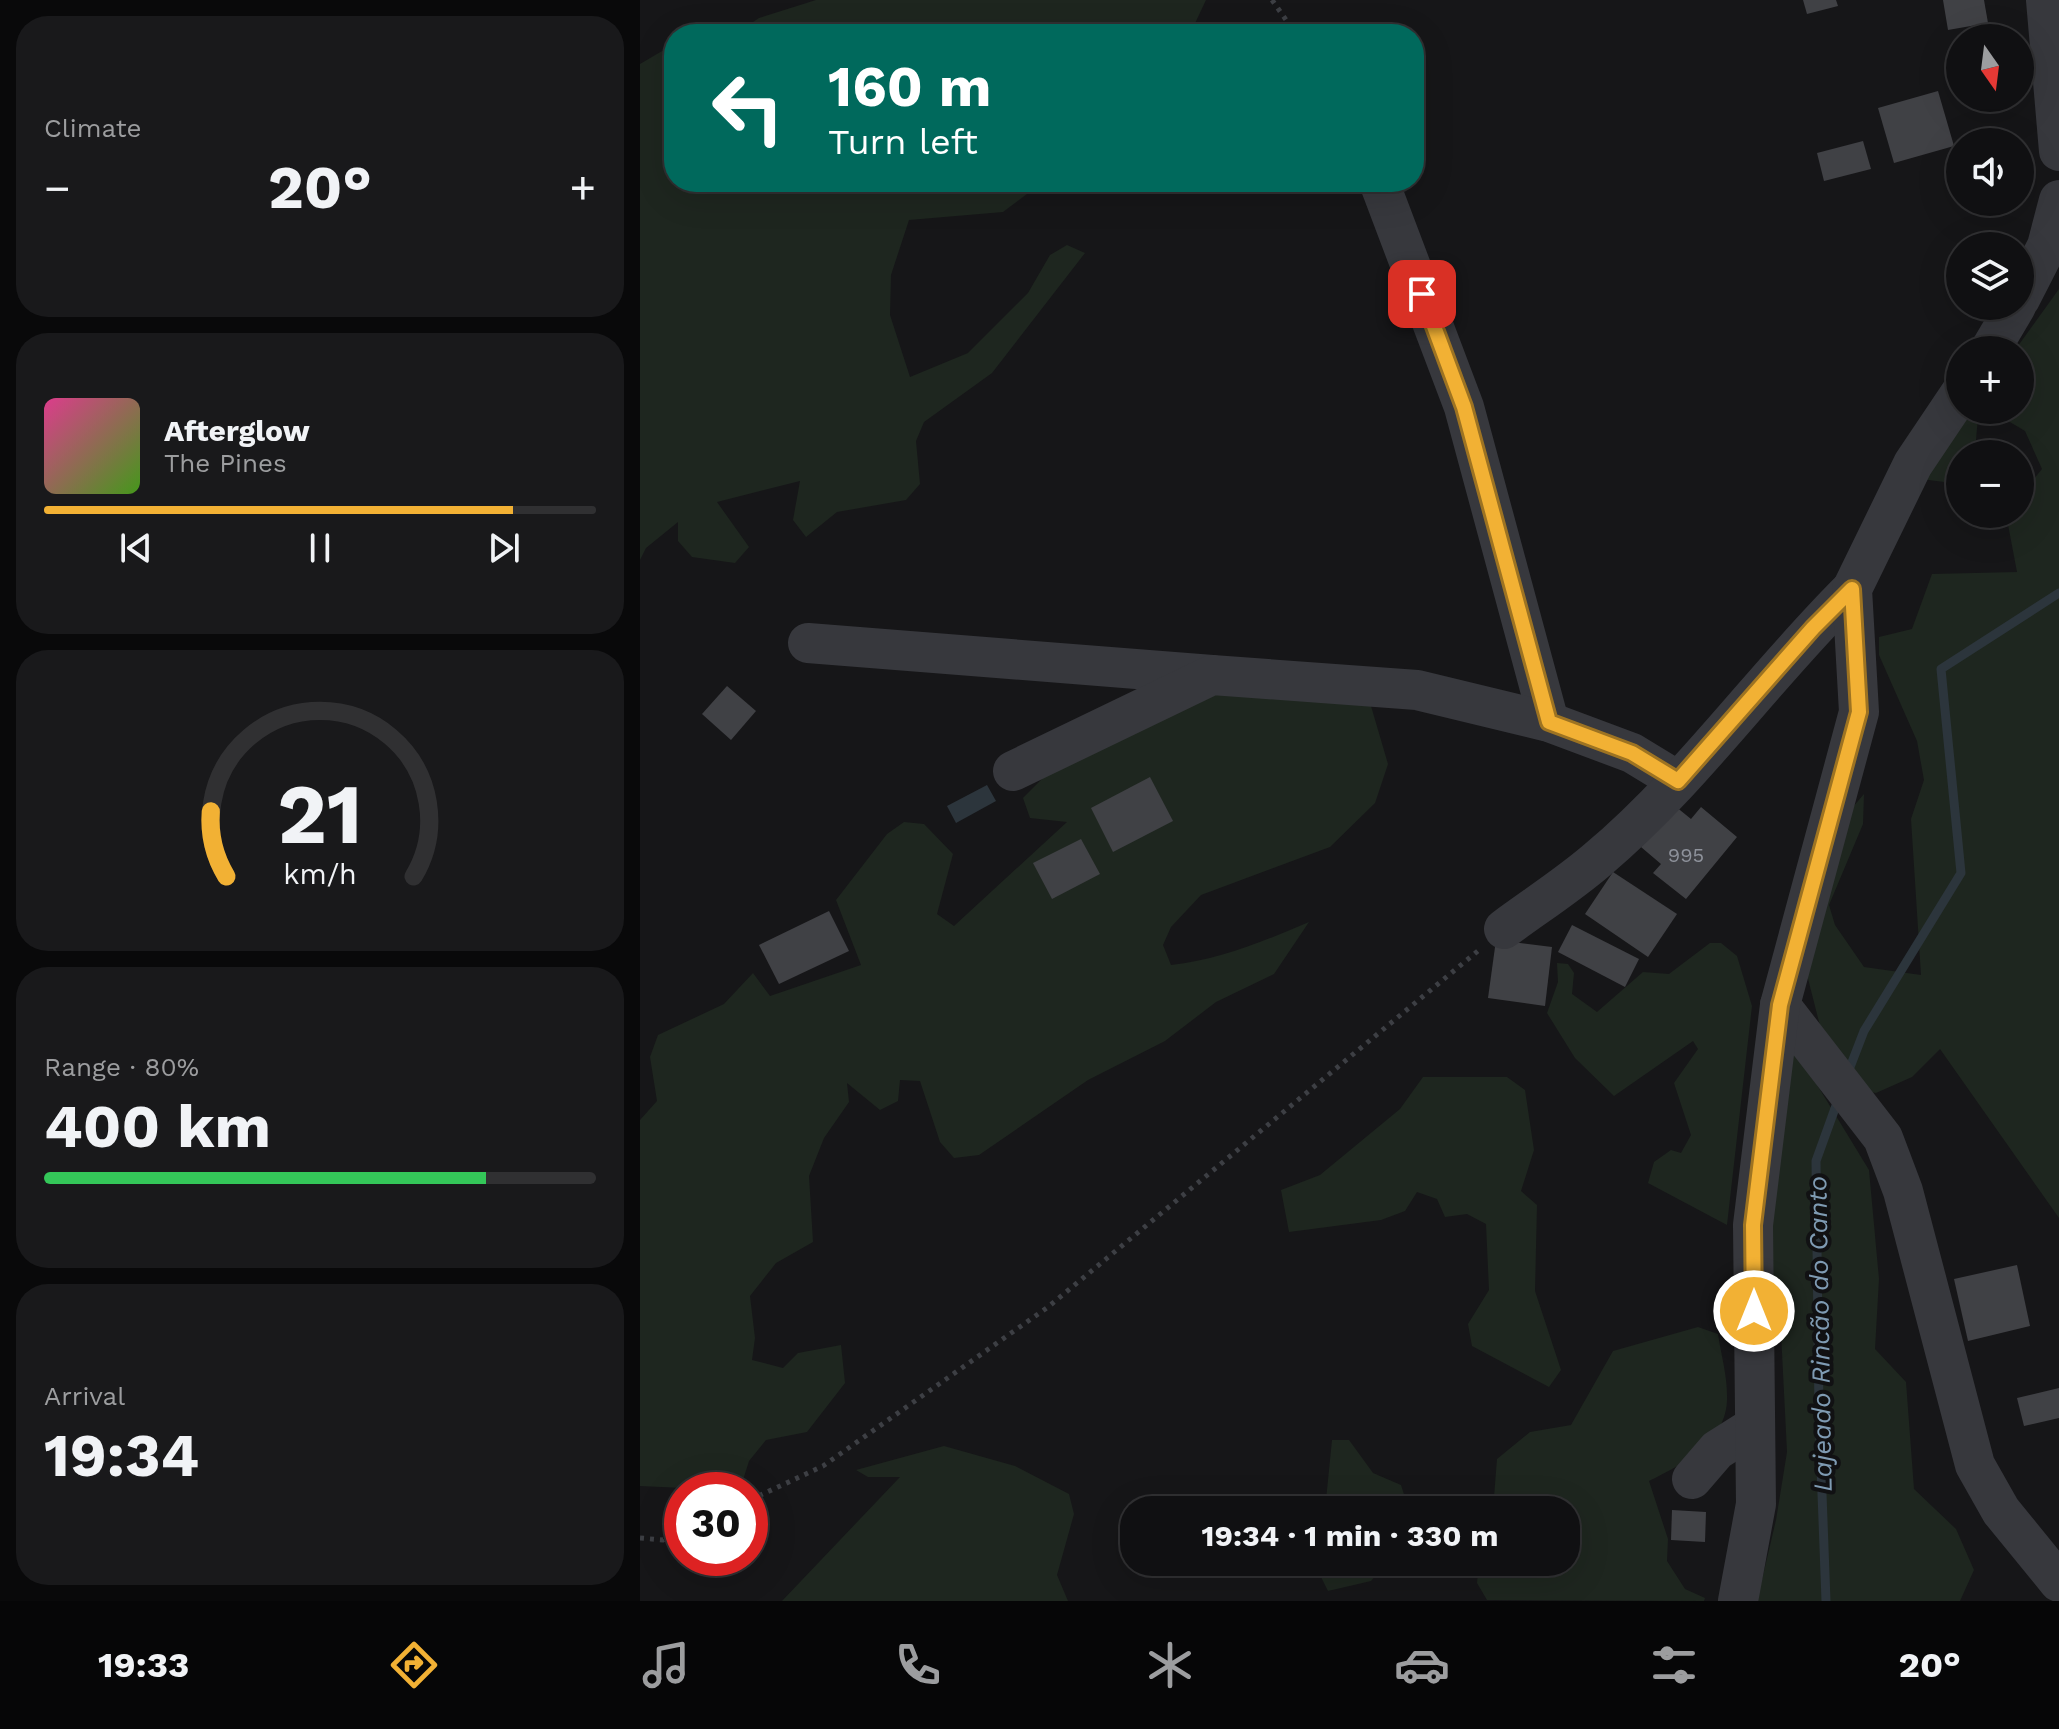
<!DOCTYPE html>
<meta charset="utf-8">
<style>
:root{--surface:#101012;--page:#19191b;--text:#f1f3f6;--muted:#9c9d9f;--line:#303032;--accent:#f2b134}
body{margin:0;font-family:"Work Sans",sans-serif;background:var(--page);color:var(--text);height:100vh;display:flex;flex-direction:column;font-size:30px;white-space:nowrap}
*{box-sizing:border-box;margin:0}
p{font-size:26px;color:var(--muted)}
.icon{flex:none;width:44px;height:44px;fill:none;stroke:currentColor;stroke-width:2;stroke-linecap:round;stroke-linejoin:round}
.map{position:relative;flex:1;overflow:hidden}
.details{display:flex;flex-direction:column;gap:16px;padding:16px;background:#09090a;width:640px}
.details>*{flex:none}
.guide{position:absolute;left:24px;top:24px;width:760px;height:168px;border-radius:32px;box-shadow:0 8px 32px #0002,0 0 0 2px var(--line);background:#00695c;color:#fff;overflow:hidden}
.needle{width:52px;rotate:166deg}
.tools{position:absolute;left:1306px;top:24px;display:grid;gap:16px}
.tools a{display:grid;place-items:center;width:88px;height:88px;border-radius:50%;background:var(--surface);box-shadow:0 8px 32px #0002,0 0 0 2px var(--line);font-size:40px}
.speed{position:absolute;left:24px;top:1472px;display:flex;gap:16px;font-size:40px;font-weight:700;text-align:center}
.speed>*{display:grid;place-content:center;width:104px;height:104px;border-radius:50%;background:var(--surface);box-shadow:0 8px 32px #0002,0 0 0 2px var(--line);line-height:1}
.speed .limit{border:12px solid #d22;background:#fff;color:#111}
.pin{position:absolute;display:grid;place-items:center;width:68px;height:68px;color:#fff;margin:-34px;border-radius:16px;box-shadow:0 4px 12px #0006}
.me{position:absolute;width:88px;margin:-44px;rotate:0deg;stroke-linejoin:round;filter:drop-shadow(0 0 6px #0008)}
.turn{display:flex;align-items:center;gap:28px;height:168px;padding:0 32px;font-size:36px}
.turn .icon{width:104px;height:104px;stroke-width:2.5}
.turn b{display:block;font-size:56px;line-height:68px}
.big{font-size:60px;font-weight:700;line-height:1.1}
.details .tile{flex:1;display:flex;flex-direction:column;justify-content:center;gap:12px;min-width:0;padding:0 28px;border-radius:32px;background:var(--page)}
.details .dial{align-items:center;gap:0}
.dial svg{height:208px;overflow:visible;fill:none;stroke:var(--line);stroke-width:7;stroke-linecap:round;text-anchor:middle}
.dial text{fill:var(--text);stroke:none}
.song{display:flex;align-items:center;gap:24px}
.cover{width:96px;height:96px;border-radius:12px;background:linear-gradient(135deg,hsl(330 70% 55%),hsl(100 70% 35%))}
.played{height:8px;border-radius:4px;background:linear-gradient(90deg,var(--accent) 85%,var(--line) 85%)}
.keys{display:flex;justify-content:space-around;direction:ltr}
.heat{display:flex;justify-content:space-between;align-items:center;font-size:44px;direction:ltr}
.charge{height:12px;border-radius:6px;background:linear-gradient(90deg,#34c759 80%,var(--line) 0)}
.trip{position:absolute;left:480px;top:1496px;width:460px;height:80px;border-radius:32px;background:var(--surface);box-shadow:0 8px 32px #0002,0 0 0 2px var(--line);font-weight:700;line-height:80px;text-align:center}
.menu{display:flex;height:128px;justify-content:space-around;align-items:center;background:#060607;color:var(--muted)}
.menu .icon{width:56px;height:56px}
.menu .active{color:var(--accent)}
.menu b{font-size:36px;color:var(--text)}
main{display:flex;flex:1;min-height:0}
.map>svg:first-child{display:block}
</style>
<main>
<section class="details">
<div class="tile"><p>Climate</p>
<div class="heat"><a>−</a><b class="big">20°</b><a>+</a></div>
</div>
<div class="tile">
<div class="song"><i class="cover"></i><div><b>Afterglow</b><p>The Pines</p></div></div>
<div class="played"></div>
<div class="keys"><svg class="icon" aria-label="previous" viewBox="0 0 24 24"><path d="M18 5L8 12l10 7zM5 5v14"/></svg><svg class="icon" aria-label="pause" viewBox="0 0 24 24"><path d="M8 5v14M16 5v14"/></svg><svg class="icon" aria-label="next" viewBox="0 0 24 24"><path d="M6 5l10 7-10 7zM19 5v14"/></svg></div>
</div>
<div class="tile dial"><svg viewBox="0 0 100 80">
<path d="M14 69A42 42 0 1 1 86 69"/>
<path d="M14 69A42 42 0 0 1 8 44" stroke="#f2b134"/>
<text x="50" y="56" font-size="32" font-weight="700">21</text>
<text x="50" y="72" font-size="11">km/h</text>
</svg></div>
<div class="tile"><p>Range · 80%</p><b class="big">400 km</b><div class="charge"></div></div>
<div class="tile"><p>Arrival</p><b class="big">19:34</b></div>
</section>
<div class="map">
<svg width="1419" height="1601" viewBox="0 0 1419 1601">
<rect width="100%" height="100%" fill="#161618"/>
<g fill="#1e261f">
<polygon points="176,0 566,0 550,34 106,34 107,26 119,18"/>
<polygon points="34,44 34,182 403,182 363,212 269,220 251,275 250,315 270,377 328,353 388,293 410,255 427,245 445,253 352,373 284,422 276,441 280,484 266,500 197,512 166,537 153,520 160,481 77,502 109,547 95,563 52,557 38,541 38,522 6,548 0,560 0,64"/>
<polygon points="1419,289 1419,1218 1300,1049 1272,1077 1236,1093 1216,1089 1189,1061 1164,963 1212,808 1224,794 1223,824 1189,905 1195,925 1224,967 1281,975 1271,819 1284,780 1277,741 1239,655 1239,637 1272,629 1292,574 1377,572 1366,514 1380,514 1380,496 1402,469 1385,431 1350,410 1338,417 1336,440 1328,454 1320,454 1320,469 1312,483 1281,479 1331,410 1380,410 1380,350 1375,350"/>
<path d="M578,691L731,706L748,764L735,803L690,847L561,895L531,927L523,945L531,965C580,960 624,941 669,922L634,974L576,1002L525,1041L448,1080L339,1155L314,1158L300,1142L280,1081L260,1080L258,1101L240,1110L207,1083L209,1102L184,1138L169,1176L173,1242L136,1263L110,1296L115,1338L112,1360L143,1368L158,1353L201,1345L205,1383L167,1432L126,1440L109,1461L103,1480L86,1490L0,1486V1120L17,1101L10,1057L18,1035L84,1004L113,973L130,996L221,965L196,900L247,834L264,822L284,824L313,854L297,914L314,926L427,822L390,818L383,798L420,761Z"/>
<polygon points="1070,943 1081,943 1097,956 1112,1006 1087,1225 1008,1183 1014,1162 1031,1150 1041,1153 1051,1135 1034,1083 1058,1049 1053,1041 974,1096 935,1058 907,1013 918,982 917,963 928,964 934,973 932,994 957,1012 1003,972 1029,974"/>
<polygon points="1154,1047 1229,1170 1239,1279 1235,1349 1266,1382 1274,1489 1316,1529 1334,1570 1320,1601 1117,1601 1136,1520 1147,1452 1140,1313 1119,1228"/>
<polygon points="783,1077 867,1077 885,1090 894,1150 881,1191 897,1205 895,1291 921,1370 909,1387 832,1346 828,1324 849,1290 846,1224 827,1214 805,1217 797,1199 777,1192 765,1211 741,1220 649,1232 641,1190 680,1175 760,1109"/>
<path d="M1058,1327L1078,1334C1081,1354 1087,1375 1087,1395C1089,1441 1043,1464 1009,1481L1028,1539L1027,1561L1045,1589L1065,1598L1064,1601L847,1600L837,1583L839,1562H926V1510H853L857,1459L890,1432L931,1425L973,1351Z"/>
<polygon points="692,1440 709,1440 733,1473 761,1485 768,1507 784,1510 685,1510"/>
<polygon points="304,1446 375,1466 429,1494 434,1514 417,1575 428,1601 142,1601 260,1477 228,1477 216,1470"/>
<polygon points="679,1562 747,1562 731,1581 688,1591 678,1571"/>
</g>
<polygon fill="#2c353c" points="347,785 356,801 316,823 307,806"/>
<g fill="none" stroke-linecap="round" stroke-linejoin="round">
<g stroke="#2c353c" stroke-width="9">
<polyline points="1207,1075 1224,1031 1321,873 1301,669 1419,593"/>
<polyline points="1186,1601 1179,1413 1176,1161 1198,1100"/>
</g>
</g>
<g fill="#404145">
<polygon points="1163,0 1196,0 1198,6 1167,14"/>
<polygon points="1303,0 1344,0 1348,23 1308,30"/>
<polygon points="1298,91 1314,146 1254,163 1238,108"/>
<polygon points="1223,141 1231,169 1184,181 1177,153"/>
<polygon points="87,686 116,711 91,740 62,714"/>
<polygon points="510,777 533,821 473,852 451,808"/>
<polygon points="1035,806 1051,819 1061,807 1097,837 1046,899 1013,873 1021,864 1001,847"/>
<polygon points="441,839 460,874 412,899 393,863"/>
<polygon points="973,872 1037,914 1008,957 945,914"/>
<polygon points="189,911 209,951 139,984 119,945"/>
<polygon points="932,925 999,959 985,987 918,952"/>
<polygon points="856,940 912,947 905,1006 848,998"/>
<polygon points="1377,1265 1390,1326 1328,1341 1314,1279"/>
<polygon points="1419,1388 1419,1418 1384,1426 1377,1398"/>
<polygon points="1032,1510 1066,1512 1065,1542 1031,1540"/>
</g>
<g fill="none" stroke-linecap="round" stroke-linejoin="round">
<g stroke="#3d3f44" stroke-width="5" stroke-dasharray="4 6" stroke-linecap="butt">
<polyline points="632,0 656,34"/>
<polyline points="110,1500 183,1466 408,1307 839,950"/>
<polyline points="0,1538 23,1540 42,1531"/>
</g>
<g stroke="#37383d" stroke-width="40">
<polyline points="1406,0 1419,151"/>
<polyline points="739,182 824,407 909,722"/>
<polyline points="1380,299 1407,246 1419,200"/>
<polyline points="1350,350 1376,306"/>
<polyline points="168,643 572,675"/>
<polyline points="373,771 572,675 777,690 909,722 992,753 1038,781"/>
<path d="M864,929C895,906 928,885 957,860C1052,780 1124,676 1212,589"/>
<polyline points="1140,1005 1243,1138 1263,1191 1335,1465 1361,1511 1419,1582"/>
<polyline points="1052,1479 1077,1450 1115,1426"/>
<polyline points="1098,1601 1116,1504 1113,1225 1140,1005 1219,712 1212,589 1273,464 1320,394"/>
</g>
</g>
<g fill="none" stroke-linecap="round" stroke-linejoin="round">
<defs>
<polyline id="route" points="782,294 824,407 909,722 992,753 1038,781 1173,628 1212,589 1219,712 1140,1005 1113,1225 1114,1311"/>
</defs>
<use href="#route" stroke="#9d7322" stroke-width="20"/>
<use href="#route" stroke="#f2b134" stroke-width="14"/>
</g>
<g text-anchor="middle" dominant-baseline="central" stroke-width="8" stroke-linejoin="round" paint-order="stroke">
<g font-size="20" fill="#8e929b">
<text x="1046" y="855">995</text>
</g>
<g font-size="26" font-style="italic" fill="#7f9bb3" stroke="#111113">
<text transform="translate(1180 1334) rotate(-91)">Lajeado Rincão do Canto</text>
</g>
</g>
</svg>
<div class="tools">
<a><svg class="needle" viewBox="-14 -14 28 28"><path d="M0-13l5 13h-10z" fill="#e53935"/><path d="M0 13l5-13h-10z" fill="#9c9d9f"/></svg></a>
<a><svg class="icon" aria-label="sound" viewBox="0 0 24 24"><path d="M4 9h4l5-4v14l-5-4H4zM17 9q2 3 0 6"/></svg></a>
<a><svg class="icon" aria-label="layers" viewBox="0 0 24 24"><path d="M12 4l9 5-9 5-9-5zM3 14l9 5 9-5"/></svg></a>
<a>+</a>
<a>−</a>
</div>
<div class="speed"><div class="limit">30</div></div>
<div class="pin" style="left:782px;top:294px;background:#d93025"><svg class="icon" aria-label="arrive" viewBox="0 0 24 24"><path d="M6 21V4h12l-3 4 3 4H6"/></svg></div>
<svg class="me" style="left:1114px;top:1311px" viewBox="-20 -20 40 40"><circle r="17" fill="#f2b134" stroke="#fff" stroke-width="3"/><path d="M0-11L8 9 0 5-8 9z" fill="#fff"/></svg>
<div class="trip">19:34 · 1 min · 330 m</div>
<div class="guide">
<div class="turn"><svg class="icon" aria-label="left" viewBox="0 0 24 24"><path d="M17 20v-9H6M10 6l-5 5 5 5"/></svg><div><b>160 m</b>Turn left</div></div>
</div>
</div>
</main>
<nav class="menu">
<b>19:33</b>
<svg class="icon active" aria-label="directions" viewBox="0 0 24 24"><path d="M12 3l9 9-9 9-9-9zM9 14v-3h6M13 9l2 2-2 2"/></svg>
<svg class="icon" aria-label="music" viewBox="0 0 24 24"><path d="M9 18V5l10-2v13"/><circle cx="6" cy="18" r="3"/><circle cx="16" cy="16" r="3"/></svg>
<svg class="icon" aria-label="phone" viewBox="0 0 24 24"><path d="M5 4h4l2 5-3 2q2 4 5 5l2-3 5 2v4C11 20 4 13 5 4z"/></svg>
<svg class="icon" aria-label="climate" viewBox="0 0 24 24"><path d="M12 3v18M4 7l16 10M4 17L20 7"/></svg>
<svg class="icon" aria-label="car" viewBox="0 0 24 24"><path d="M5 17H2v-5l4-1 3-4h7l3 4 3 1v5h-3M9 17h6M6 11h13"/><circle cx="7" cy="17" r="2"/><circle cx="17" cy="17" r="2"/></svg>
<svg class="icon" aria-label="filters" viewBox="0 0 24 24"><path d="M4 7h16M4 17h16"/><circle cx="9" cy="7" r="2"/><circle cx="15" cy="17" r="2"/></svg>
<b>20°</b>
</nav>
